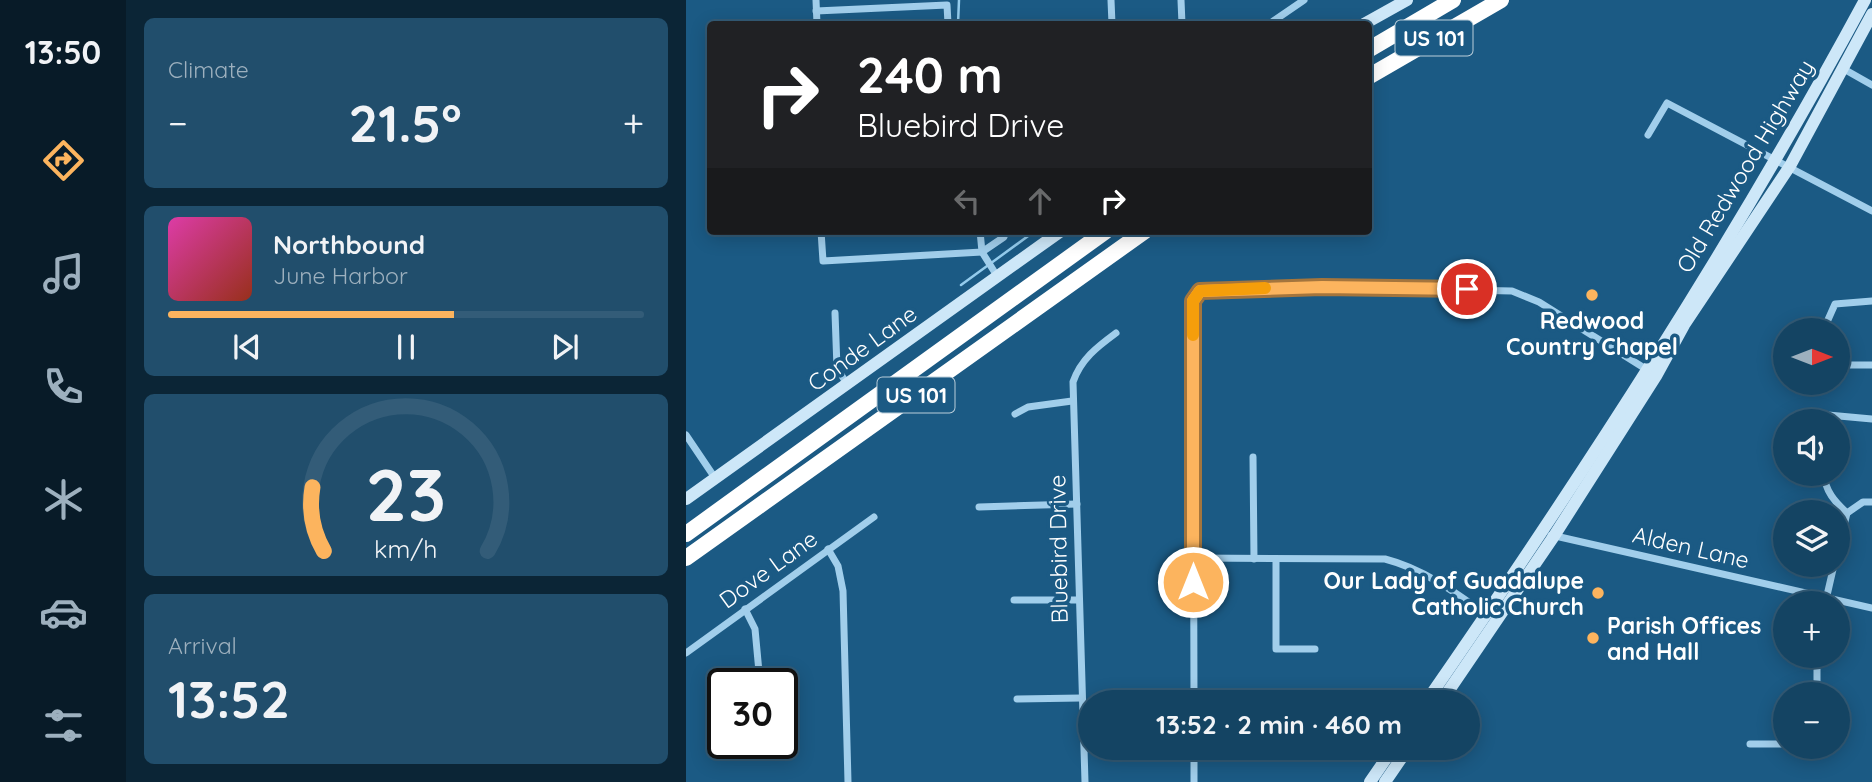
<!DOCTYPE html>
<meta charset="utf-8">
<style>
:root{--surface:#144463;--page:#214e6c;--text:#f1f3f6;--muted:#9db0be;--line:#335c78;--accent:#fcb45e}
body{margin:0;font-family:Quicksand,sans-serif;background:var(--page);color:var(--text);height:100vh;display:flex;flex-direction:column;font-size:26px;white-space:nowrap}
*{box-sizing:border-box;margin:0}
p{font-size:23px;color:var(--muted)}
.icon{flex:none;width:38px;height:38px;fill:none;stroke:currentColor;stroke-width:2;stroke-linecap:round;stroke-linejoin:round}
.map{position:relative;flex:1;overflow:hidden}
.sheet{display:flex;flex-direction:column;gap:18px;padding:18px;background:#0b2536;width:560px}
.sheet>*{flex:none}
.top-card{position:absolute;left:21px;top:21px;width:665px;height:214px;border-radius:7px;box-shadow:0 4px 18px #0003,0 0 0 2px var(--line);background:#202124;color:#fff;overflow:hidden}
.needle{width:46px;rotate:90deg}
.fabs{position:absolute;left:1087px;top:318px;display:grid;gap:14px}
.fabs a{display:grid;place-items:center;width:77px;height:77px;border-radius:50%;background:var(--surface);box-shadow:0 4px 18px #0003,0 0 0 2px var(--line);font-size:35px}
.speed{position:absolute;left:21px;top:668px;display:flex;gap:14px;font-size:35px;font-weight:700;text-align:center}
.speed>*{display:grid;place-content:center;width:91px;height:91px;border-radius:50%;background:var(--surface);box-shadow:0 4px 18px #0003,0 0 0 2px var(--line);line-height:1}
.speed .limit{border:4px solid #111;border-radius:10px;background:#fff;color:#111}
.pin{position:absolute;display:grid;place-items:center;width:60px;height:60px;color:#fff;margin:-30px;border:4px solid #fff;border-radius:50%;box-shadow:0 2px 7px #0007}
.me{position:absolute;width:77px;margin:-38px;rotate:0deg;stroke-linejoin:round;filter:drop-shadow(0 0 5px #0008)}
.turn{display:flex;align-items:center;gap:24px;height:147px;padding:0 35px;font-size:32px}
.turn .icon{width:91px;height:91px;stroke-width:2.5}
.turn b{display:block;font-size:49px;line-height:60px}
.lanes{display:flex;align-items:center;height:66px;padding:0 35px;background:#0003;justify-content:center;gap:35px;direction:ltr}
.lanes .off{opacity:.35}
.big{font-size:52px;font-weight:700;line-height:1.1}
.sheet .tile{flex:1;display:flex;flex-direction:column;justify-content:center;gap:10px;min-width:0;padding:0 24px;border-radius:10px;background:var(--page)}
.sheet .dial{align-items:center;gap:0}
.dial svg{height:182px;overflow:visible;fill:none;stroke:var(--line);stroke-width:7;stroke-linecap:round;text-anchor:middle}
.dial text{fill:var(--text);stroke:none}
.song{display:flex;align-items:center;gap:21px}
.cover{width:84px;height:84px;border-radius:10px;background:linear-gradient(135deg,hsl(320 70% 55%),hsl(10 70% 35%))}
.played{height:7px;border-radius:4px;background:linear-gradient(90deg,var(--accent) 60%,var(--line) 60%)}
.keys{display:flex;justify-content:space-around;direction:ltr}
.heat{display:flex;justify-content:space-between;align-items:center;font-size:38px;direction:ltr}
.trip{position:absolute;left:392px;top:690px;width:402px;height:70px;border-radius:35px;background:var(--surface);box-shadow:0 4px 18px #0003,0 0 0 2px var(--line);font-weight:700;line-height:70px;text-align:center}
main{display:flex;flex:1;min-height:0}
.dock{display:flex;flex-direction:column;width:126px;justify-content:space-around;align-items:center;background:#081b28;color:var(--muted)}
.dock .icon{width:49px;height:49px}
.dock .current{color:var(--accent)}
.dock b{font-size:32px;color:var(--text)}
.map>svg:first-child{display:block}
</style>
<main>
<nav class="dock">
<b>13:50</b>
<svg class="icon current" aria-label="directions" viewBox="0 0 24 24"><path d="M12 3l9 9-9 9-9-9zM9 14v-3h6M13 9l2 2-2 2"/></svg>
<svg class="icon" aria-label="music" viewBox="0 0 24 24"><path d="M9 18V5l10-2v13"/><circle cx="6" cy="18" r="3"/><circle cx="16" cy="16" r="3"/></svg>
<svg class="icon" aria-label="phone" viewBox="0 0 24 24"><path d="M5 4h4l2 5-3 2q2 4 5 5l2-3 5 2v4C11 20 4 13 5 4z"/></svg>
<svg class="icon" aria-label="climate" viewBox="0 0 24 24"><path d="M12 3v18M4 7l16 10M4 17L20 7"/></svg>
<svg class="icon" aria-label="car" viewBox="0 0 24 24"><path d="M5 17H2v-5l4-1 3-4h7l3 4 3 1v5h-3M9 17h6M6 11h13"/><circle cx="7" cy="17" r="2"/><circle cx="17" cy="17" r="2"/></svg>
<svg class="icon" aria-label="filters" viewBox="0 0 24 24"><path d="M4 7h16M4 17h16"/><circle cx="9" cy="7" r="2"/><circle cx="15" cy="17" r="2"/></svg>
</nav>
<section class="sheet">
<div class="tile"><p>Climate</p>
<div class="heat"><a>−</a><b class="big">21.5°</b><a>+</a></div>
</div>
<div class="tile">
<div class="song"><i class="cover"></i><div><b>Northbound</b><p>June Harbor</p></div></div>
<div class="played"></div>
<div class="keys"><svg class="icon" aria-label="previous" viewBox="0 0 24 24"><path d="M18 5L8 12l10 7zM5 5v14"/></svg><svg class="icon" aria-label="pause" viewBox="0 0 24 24"><path d="M8 5v14M16 5v14"/></svg><svg class="icon" aria-label="next" viewBox="0 0 24 24"><path d="M6 5l10 7-10 7zM19 5v14"/></svg></div>
</div>
<div class="tile dial"><svg viewBox="0 0 100 80">
<path d="M14 69A42 42 0 1 1 86 69"/>
<path d="M14 69A42 42 0 0 1 9 41" stroke="#fcb45e"/>
<text x="50" y="56" font-size="32" font-weight="700">23</text>
<text x="50" y="72" font-size="11">km/h</text>
</svg></div>
<div class="tile"><p>Arrival</p><b class="big">13:52</b></div>
</section>
<div class="map">
<svg width="1186" height="782" viewBox="0 0 1186 782">
<rect width="100%" height="100%" fill="#1b5a84"/>
<g fill="none" stroke-linecap="round" stroke-linejoin="round">
<g stroke="#94cced" stroke-width="2.5">
<polyline points="272,24 273,0"/>
<polyline points="275,285 349,231"/>
</g>
<g stroke="#a1ceeb" stroke-width="7">
<polyline points="130,0 131,24"/>
<polyline points="425,0 426,24"/>
<polyline points="495,0 496,24"/>
<polyline points="130,11 261,5 262,24"/>
<polyline points="583,24 618,0"/>
<polyline points="1156,68 1186,85"/>
<polyline points="962,135 981,103 1186,211"/>
<polyline points="135,231 137,261 296,252 318,237 320,231"/>
<polyline points="294,231 296,252 311,276"/>
<polyline points="149,313 151,368 161,384"/>
<polyline points="1137,331 1149,304 1186,301"/>
<polyline points="1152,365 1186,365"/>
<polyline points="329,414 342,407 386,401"/>
<polyline points="1141,422 1142,415 1186,419"/>
<polyline points="0,435 29,478"/>
<polyline points="567,457 568,559"/>
<path d="M1138,474C1139,491 1149,502 1161,513L1152,552"/>
<polyline points="293,507 391,504"/>
<polyline points="1161,513 1177,502 1186,502"/>
<polyline points="865,535 1186,608"/>
<polyline points="142,549 152,566 157,591 162,782"/>
<path d="M507,558L699,559C738,569 770,593 802,616"/>
<polyline points="590,559 590,649 629,649"/>
<polyline points="328,600 392,600"/>
<polyline points="1139,604 1148,565"/>
<polyline points="59,609 69,629 73,672"/>
<polyline points="0,653 188,517"/>
<polyline points="1131,695 1131,656"/>
<polyline points="331,699 395,698"/>
<polyline points="508,702 507,301 514,291 636,287 826,291 853,302 963,371"/>
<polyline points="1064,744 1099,744"/>
<polyline points="508,747 508,782"/>
<path d="M399,782L387,382C395,359 411,347 430,333"/>
</g>
<g stroke="#cde7f8" stroke-width="12">
<polyline points="678,24 721,0"/>
<polyline points="0,499 375,231"/>
<path d="M740,702C897,475 1048,243 1179,0"/>
<polyline points="755,702 868,536 970,376 998,325 1104,166 1186,14"/>
<polyline points="684,782 708,747"/>
<polyline points="699,782 723,747"/>
</g>
<g stroke="#fff" stroke-width="16">
<polyline points="682,50 767,0"/>
<polyline points="682,77 815,0"/>
<polyline points="0,534 420,231"/>
<polyline points="0,558 459,231"/>
</g>
</g>
<g fill="none" stroke-linecap="round" stroke-linejoin="round">
<defs>
<polyline id="route" points="507,582 507,301 514,291 636,287 781,289"/>
</defs>
<use href="#route" stroke="#a4753d" stroke-width="18"/>
<use href="#route" stroke="#fcb45e" stroke-width="12"/>
<polyline stroke="#f59e0b" stroke-width="12" points="507,335 507,301 514,291 579,288"/>
</g>
<g fill="#fcb45e" stroke="#1b5a84" stroke-width="2.5">
<circle cx="906" cy="295" r="7"/>
<circle cx="912" cy="593" r="7"/>
<circle cx="907" cy="638" r="7"/>
</g>
<g text-anchor="middle" dominant-baseline="central" stroke-width="7" stroke-linejoin="round" paint-order="stroke">
<g fill="#1b5a84" stroke="#bbceda" stroke-width="2">
<rect x="709.5" y="20.5" width="77" height="35" rx="5"/>
<rect x="191.5" y="377.5" width="77" height="35" rx="5"/>
</g>
<g font-size="21" font-weight="bold" fill="#fff">
<text x="748" y="38">US 101</text>
<text x="230" y="395">US 101</text>
</g>
<g font-size="23" fill="#fff" stroke="#1b5a84">
<text transform="translate(1059 166) rotate(-59)">Old Redwood Highway</text>
<text transform="translate(176 348) rotate(-36)">Conde Lane</text>
<text transform="translate(1005 547) rotate(13)">Alden Lane</text>
<text transform="translate(372 549) rotate(-91)">Bluebird Drive</text>
<text transform="translate(82 569) rotate(-36)">Dove Lane</text>
</g>
<g font-size="23" font-weight="bold" fill="#fff" stroke="#1b5a84">
<text x="906" y="320">Redwood<tspan x="906" dy="26">Country Chapel</tspan></text>
<text x="898" y="580" text-anchor="end">Our Lady of Guadalupe<tspan x="898" dy="26">Catholic Church</tspan></text>
<text x="921" y="625" text-anchor="start">Parish Offices<tspan x="921" dy="26">and Hall</tspan></text>
</g>
</g>
</svg>
<div class="fabs">
<a><svg class="needle" viewBox="-14 -14 28 28"><path d="M0-13l5 13h-10z" fill="#e53935"/><path d="M0 13l5-13h-10z" fill="#9db0be"/></svg></a>
<a><svg class="icon" aria-label="sound" viewBox="0 0 24 24"><path d="M4 9h4l5-4v14l-5-4H4zM17 9q2 3 0 6"/></svg></a>
<a><svg class="icon" aria-label="layers" viewBox="0 0 24 24"><path d="M12 4l9 5-9 5-9-5zM3 14l9 5 9-5"/></svg></a>
<a>+</a>
<a>−</a>
</div>
<div class="speed"><div class="limit">30</div></div>
<div class="pin" style="left:781px;top:289px;background:#d93025"><svg class="icon" aria-label="arrive" viewBox="0 0 24 24"><path d="M6 21V4h12l-3 4 3 4H6"/></svg></div>
<svg class="me" style="left:507px;top:582px" viewBox="-20 -20 40 40"><circle r="17" fill="#fcb45e" stroke="#fff" stroke-width="3"/><path d="M0-11L8 9 0 5-8 9z" fill="#fff"/></svg>
<div class="trip">13:52 · 2 min · 460 m</div>
<div class="top-card">
<div class="turn"><svg class="icon" aria-label="right" viewBox="0 0 24 24"><path d="M7 20v-9h11M14 6l5 5-5 5"/></svg><div><b>240 m</b>Bluebird Drive</div></div>
<div class="lanes"><svg class="icon off" aria-label="left" viewBox="0 0 24 24"><path d="M17 20v-9H6M10 6l-5 5 5 5"/></svg><svg class="icon off" aria-label="ahead" viewBox="0 0 24 24"><path d="M12 20V5M6 11l6-6 6 6"/></svg><svg class="icon" aria-label="right" viewBox="0 0 24 24"><path d="M7 20v-9h11M14 6l5 5-5 5"/></svg></div>
</div>
</div>
</main>
